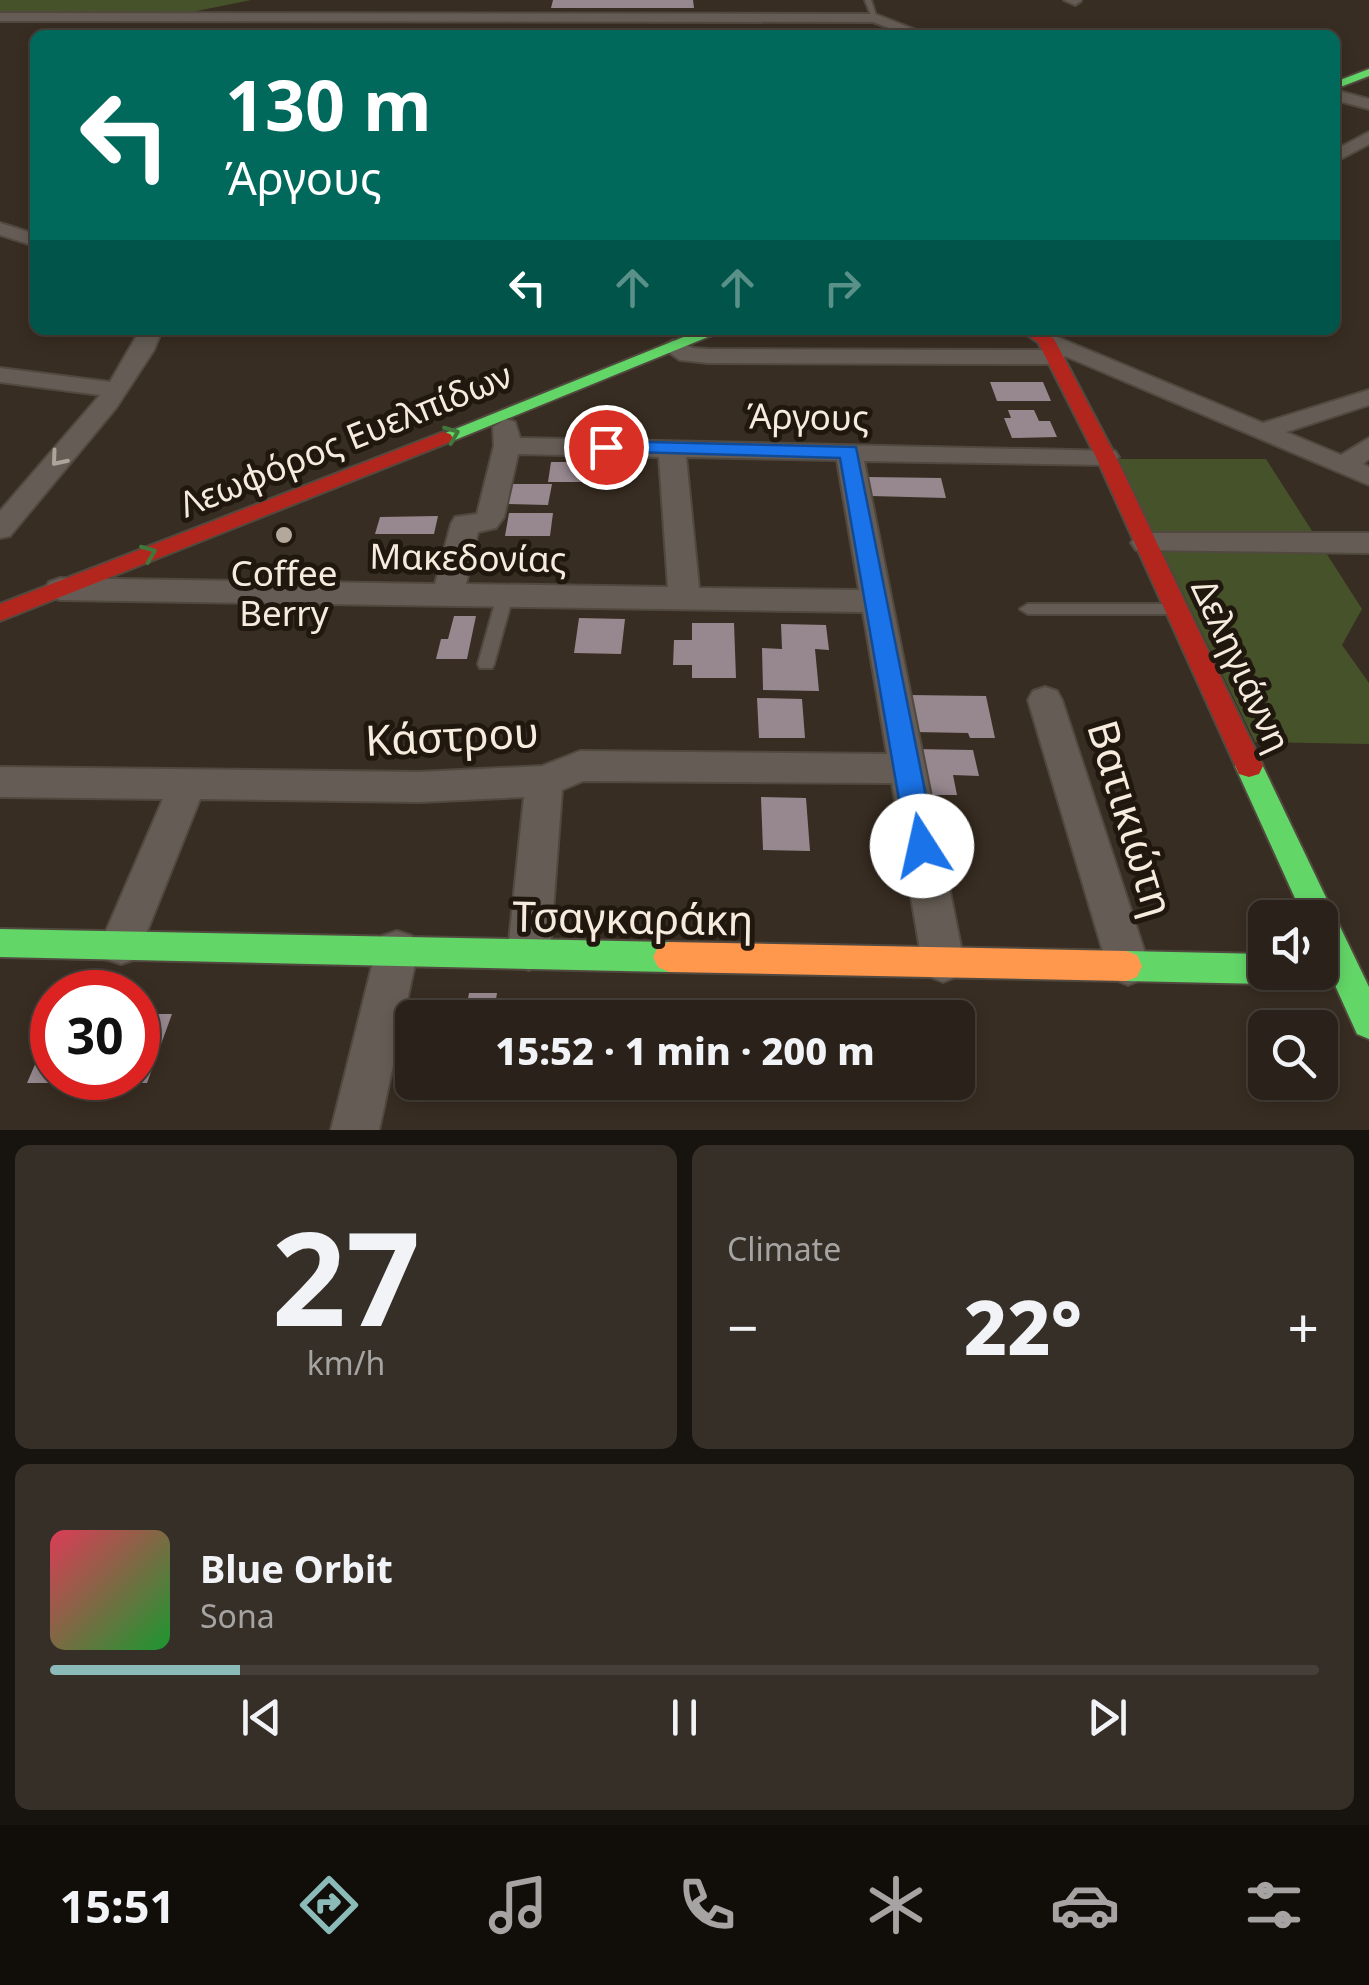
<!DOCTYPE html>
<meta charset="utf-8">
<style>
:root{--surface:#2a221a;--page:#362f27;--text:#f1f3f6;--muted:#a5a4a2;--line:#463f39;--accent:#8bbbb9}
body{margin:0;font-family:"Noto Sans",sans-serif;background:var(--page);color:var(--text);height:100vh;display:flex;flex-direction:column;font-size:38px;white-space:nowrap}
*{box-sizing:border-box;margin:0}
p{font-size:32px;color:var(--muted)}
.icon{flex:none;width:55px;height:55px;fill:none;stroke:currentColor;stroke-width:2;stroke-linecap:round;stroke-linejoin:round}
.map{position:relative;height:1130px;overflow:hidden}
.drawer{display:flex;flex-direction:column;gap:15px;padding:15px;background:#17130e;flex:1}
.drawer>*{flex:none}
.top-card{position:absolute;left:30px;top:30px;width:1310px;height:305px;border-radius:15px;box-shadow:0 5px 15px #0003,0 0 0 2px var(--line);background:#00695c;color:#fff;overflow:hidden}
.fabs{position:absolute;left:1248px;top:900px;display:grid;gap:20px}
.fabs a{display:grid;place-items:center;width:90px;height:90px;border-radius:15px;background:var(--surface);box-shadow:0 5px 15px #0003,0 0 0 2px var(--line);font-size:50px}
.speed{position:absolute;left:30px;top:970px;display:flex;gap:20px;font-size:50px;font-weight:700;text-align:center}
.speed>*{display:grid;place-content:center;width:130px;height:130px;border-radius:50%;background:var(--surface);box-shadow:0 5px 15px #0003,0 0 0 2px var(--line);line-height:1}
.speed .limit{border:15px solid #d22;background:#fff;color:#111}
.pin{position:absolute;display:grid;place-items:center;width:85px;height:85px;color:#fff;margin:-42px;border:5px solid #fff;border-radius:50%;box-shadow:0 2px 10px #0007}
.me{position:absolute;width:110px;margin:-55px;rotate:350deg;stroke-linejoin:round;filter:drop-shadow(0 0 8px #0008)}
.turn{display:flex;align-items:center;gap:35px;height:210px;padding:0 30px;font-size:45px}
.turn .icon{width:130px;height:130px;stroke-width:2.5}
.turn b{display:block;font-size:70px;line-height:85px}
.lanes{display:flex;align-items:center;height:95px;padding:0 30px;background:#0003;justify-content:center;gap:50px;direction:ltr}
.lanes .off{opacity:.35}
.big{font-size:75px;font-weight:800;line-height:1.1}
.drawer .widget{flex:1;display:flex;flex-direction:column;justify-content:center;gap:15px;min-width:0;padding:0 35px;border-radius:15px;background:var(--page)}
.drawer .dial{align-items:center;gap:0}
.dial b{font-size:130px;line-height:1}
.song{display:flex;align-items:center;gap:30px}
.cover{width:120px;height:120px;border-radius:15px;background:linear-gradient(135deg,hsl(350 70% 55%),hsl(130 70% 35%))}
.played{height:10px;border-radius:5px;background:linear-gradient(90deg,var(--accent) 15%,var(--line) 15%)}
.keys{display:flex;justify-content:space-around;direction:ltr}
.heat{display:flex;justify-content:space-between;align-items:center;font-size:55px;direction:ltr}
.drawer .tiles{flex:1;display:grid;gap:15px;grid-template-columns:1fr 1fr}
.widget:last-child{grid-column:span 2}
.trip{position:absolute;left:395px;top:1000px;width:580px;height:100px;border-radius:15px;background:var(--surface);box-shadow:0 5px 15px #0003,0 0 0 2px var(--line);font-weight:800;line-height:100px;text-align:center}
.menu{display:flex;height:160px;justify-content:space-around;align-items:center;background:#110e0a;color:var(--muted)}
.menu .icon{width:70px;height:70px}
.menu .selected{color:var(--accent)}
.menu b{font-size:45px;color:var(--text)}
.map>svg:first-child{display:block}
</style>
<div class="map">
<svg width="1369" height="1130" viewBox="0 0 1369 1130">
<rect width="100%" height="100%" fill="#382d22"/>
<g fill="#465229">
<polygon points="0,0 251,0 192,12 0,12"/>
<polygon points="1118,459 1266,459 1362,609 1342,645 1369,683 1369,744 1255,742"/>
</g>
<g fill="#97888f">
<polygon points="553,0 693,0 694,8 551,8"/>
<polygon points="990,382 1043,382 1051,401 997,401"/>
<polygon points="1008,410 1034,410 1039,421 1050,421 1057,437 1012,438 1004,418 1011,418"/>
<polygon points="551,462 591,462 590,482 548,482"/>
<polygon points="868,477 941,478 946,498 871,496"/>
<polygon points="511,484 552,484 548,505 506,504"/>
<polygon points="509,513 553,513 550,536 505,536"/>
<polygon points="438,516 434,534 375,534 380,517"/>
<polygon points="454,616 476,616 467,659 436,659 441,639 448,639"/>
<polygon points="579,618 625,619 621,654 574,653"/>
<polygon points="692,623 734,623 736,678 692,678 692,665 673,665 674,640 692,640"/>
<polygon points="781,624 826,625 829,650 815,649 819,691 763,690 762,648 782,649"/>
<polygon points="908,695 986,696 995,738 970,738 968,733 914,732"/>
<polygon points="757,698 802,699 805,738 759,738"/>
<polygon points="913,749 973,750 979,776 953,775 957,795 927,795"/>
<polygon points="761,797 806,798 810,851 763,850"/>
<polygon points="469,993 497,993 493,1018 421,1018 425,998 468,999"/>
<polygon points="138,1014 172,1014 147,1083 27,1083 52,1025 52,1078 138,1078"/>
</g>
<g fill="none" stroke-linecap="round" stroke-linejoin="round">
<defs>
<g id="lane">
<polygon points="865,0 871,0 877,19 872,18"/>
<polygon points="505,591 513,596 494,664 492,668 480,668 478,664 497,596"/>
<polygon points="1028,604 1173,604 1181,609 1173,614 1028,614 1020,609"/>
</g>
<g id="street">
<polygon points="1064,0 1081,0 1081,1 1075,5"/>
<polygon points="0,13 875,14 929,35 909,35 873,22 0,21"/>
<polygon points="1335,90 1369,99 1369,109 1335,100"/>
<polygon points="1369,132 1369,144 1335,162 1335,150"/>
<polygon points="0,223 35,234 35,246 0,235"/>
<polygon points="140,330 162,330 154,350 116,408 10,536 0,538 0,511 100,395 0,382 0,368 110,382"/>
<polygon points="1045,332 1263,423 1369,390 1369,405 1286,432 1341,455 1369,438 1369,459 1363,464 1369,467 1369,485 1065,356 1062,362 1054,364 708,363 680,360 661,347 673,340 693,348 708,349 1051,350 1033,339"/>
<path d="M506,419L515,422L520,438L1115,451L1119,457L1106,465L864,461L964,962L958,976L943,982L928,976L922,962L892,783L583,781L562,790L550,951L544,965L529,970L514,965L508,951L524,797L420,802L200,799L136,959L121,964L106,959L100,945L163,799L0,797V767L420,772L542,766L580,751L887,754L863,612L60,600L49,596L45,589L49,582L60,578L435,584L451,524L455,517L477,514L494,446L493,427ZM518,454L659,457L668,587L466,584L478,532L496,528L504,517ZM686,457L837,460L859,590L699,588Z"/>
<polygon points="1146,533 1369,533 1369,553 1136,550 1131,543 1136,536"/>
<polygon points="1045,687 1057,691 1062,700 1149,965 1143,979 1128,985 1113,979 1107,965 1028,700 1033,691"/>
<polygon points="397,931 412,936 418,950 379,1130 331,1130 376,950 382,936"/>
</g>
<g id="fast">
<polygon points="1369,69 1369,76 1335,89 1335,82"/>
<polygon points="701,330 725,330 450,442 436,442 433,438"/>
<polygon points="1249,755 1259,758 1369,987 1369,1039 1357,1034 1320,952 1320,918 1304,918 1235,766 1239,758"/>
<polygon points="0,929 669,942 680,947 685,957 680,967 669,972 0,957"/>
<polygon points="1126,951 1265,954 1265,972 1279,972 1276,980 1265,984 1126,981 1115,977 1110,966 1115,955"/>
</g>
<polygon id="slow" points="669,942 1126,951 1137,955 1142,966 1137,977 1126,981 669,972 658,967 653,957 658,947"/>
<g id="jam">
<polygon points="1019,330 1041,330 1054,339 1116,457 1263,766 1259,774 1249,777 1239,774 1096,457 1038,342"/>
<polygon points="443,432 450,434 453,438 450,442 0,621 0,604"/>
</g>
</defs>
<use href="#lane" stroke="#51493f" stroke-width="4"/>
<use href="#street" stroke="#51493f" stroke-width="4"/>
<use href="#fast" stroke="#51493f" stroke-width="4"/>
<use href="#slow" stroke="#51493f" stroke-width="4"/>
<use href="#jam" stroke="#51493f" stroke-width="4"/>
<use href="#lane" fill="#655d55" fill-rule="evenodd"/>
<use href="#street" fill="#655d55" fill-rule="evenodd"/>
<use href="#fast" fill="#63d668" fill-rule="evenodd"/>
<use href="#slow" fill="#ff974d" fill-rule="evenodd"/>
<use href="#jam" fill="#b3261e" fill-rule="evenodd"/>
</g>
<defs><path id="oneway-chevron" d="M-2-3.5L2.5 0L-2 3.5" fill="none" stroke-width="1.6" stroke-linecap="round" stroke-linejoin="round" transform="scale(2.5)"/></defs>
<g stroke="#42773c">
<use href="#oneway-chevron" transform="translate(452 434) rotate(-22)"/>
<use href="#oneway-chevron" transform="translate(149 553) rotate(-22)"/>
</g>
<use stroke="#aea49a" href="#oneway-chevron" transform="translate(58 459) rotate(130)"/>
<polygon fill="#1a73e8" stroke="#114b97" stroke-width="2.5" points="606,441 856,447 936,846 932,855 922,859 911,855 907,846 840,458 599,451 599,443"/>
<circle fill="#b4a89c" stroke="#20180f" stroke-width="4" cx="284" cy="535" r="10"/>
<g text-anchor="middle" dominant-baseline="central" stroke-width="10" stroke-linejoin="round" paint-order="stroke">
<g font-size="35" fill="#f7ebde" stroke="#20180f">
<text transform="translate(808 416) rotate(1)">Άργους</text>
<text transform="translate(345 439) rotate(-22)">Λεωφόρος Ευελπίδων</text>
<text transform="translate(468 557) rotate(1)">Μακεδονίας</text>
<text transform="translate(1242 665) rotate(65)">Δεληγιάννη</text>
</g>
<g font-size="35" fill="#f7ebde" stroke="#20180f">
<text x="284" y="572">Coffee<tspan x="284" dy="40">Berry</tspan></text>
</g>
<g font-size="42" fill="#f7ebde" stroke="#20180f">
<text transform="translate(452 735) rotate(-3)">Κάστρου</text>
<text transform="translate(1132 818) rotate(73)">Βατικιώτη</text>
<text transform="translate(633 917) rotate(1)">Τσαγκαράκη</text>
</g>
</g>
</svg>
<div class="fabs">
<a><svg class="icon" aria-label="sound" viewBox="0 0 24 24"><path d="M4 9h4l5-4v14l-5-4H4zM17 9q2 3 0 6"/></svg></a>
<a><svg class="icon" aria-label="search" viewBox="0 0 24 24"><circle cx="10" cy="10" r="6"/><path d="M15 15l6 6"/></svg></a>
</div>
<div class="speed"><div class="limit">30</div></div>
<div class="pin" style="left:606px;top:447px;background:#d93025"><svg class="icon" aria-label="arrive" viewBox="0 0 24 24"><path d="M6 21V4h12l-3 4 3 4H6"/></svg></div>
<svg class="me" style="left:922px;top:846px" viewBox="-20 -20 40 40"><circle r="19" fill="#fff"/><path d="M0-13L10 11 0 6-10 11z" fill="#1a73e8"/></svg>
<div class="trip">15:52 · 1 min · 200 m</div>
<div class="top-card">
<div class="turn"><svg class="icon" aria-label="left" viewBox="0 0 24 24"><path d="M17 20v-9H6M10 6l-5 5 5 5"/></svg><div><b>130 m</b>Άργους</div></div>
<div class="lanes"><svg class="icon" aria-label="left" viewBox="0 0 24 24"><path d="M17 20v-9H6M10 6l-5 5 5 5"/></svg><svg class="icon off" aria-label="ahead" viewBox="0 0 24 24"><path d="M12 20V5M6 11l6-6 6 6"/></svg><svg class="icon off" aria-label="ahead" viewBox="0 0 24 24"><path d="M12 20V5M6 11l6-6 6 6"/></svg><svg class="icon off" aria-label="right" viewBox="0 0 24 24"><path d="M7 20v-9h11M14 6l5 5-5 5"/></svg></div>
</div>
</div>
<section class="drawer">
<div class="tiles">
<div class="widget dial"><b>27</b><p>km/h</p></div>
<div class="widget"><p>Climate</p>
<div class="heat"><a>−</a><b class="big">22°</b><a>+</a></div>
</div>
<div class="widget">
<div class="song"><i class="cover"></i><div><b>Blue Orbit</b><p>Sona</p></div></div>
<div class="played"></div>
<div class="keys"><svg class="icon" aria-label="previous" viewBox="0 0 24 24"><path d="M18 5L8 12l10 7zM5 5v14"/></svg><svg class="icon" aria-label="pause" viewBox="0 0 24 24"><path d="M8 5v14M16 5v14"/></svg><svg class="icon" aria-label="next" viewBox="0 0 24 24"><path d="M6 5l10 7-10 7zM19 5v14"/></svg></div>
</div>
</div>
</section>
<nav class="menu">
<b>15:51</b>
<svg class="icon selected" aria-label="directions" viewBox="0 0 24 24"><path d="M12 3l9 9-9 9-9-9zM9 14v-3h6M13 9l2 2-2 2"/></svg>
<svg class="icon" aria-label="music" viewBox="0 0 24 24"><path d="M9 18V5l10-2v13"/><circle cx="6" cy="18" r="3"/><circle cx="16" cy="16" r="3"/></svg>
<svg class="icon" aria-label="phone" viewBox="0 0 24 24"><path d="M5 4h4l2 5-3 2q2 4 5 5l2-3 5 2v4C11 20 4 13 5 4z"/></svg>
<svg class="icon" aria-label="climate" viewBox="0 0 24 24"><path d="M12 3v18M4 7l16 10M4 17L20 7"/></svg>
<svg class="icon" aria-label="car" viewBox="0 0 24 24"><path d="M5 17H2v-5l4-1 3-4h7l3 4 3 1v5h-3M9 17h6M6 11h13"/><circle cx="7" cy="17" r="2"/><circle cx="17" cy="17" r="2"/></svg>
<svg class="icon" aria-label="filters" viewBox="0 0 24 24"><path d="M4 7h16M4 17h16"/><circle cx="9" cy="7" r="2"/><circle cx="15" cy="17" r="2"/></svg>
</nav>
